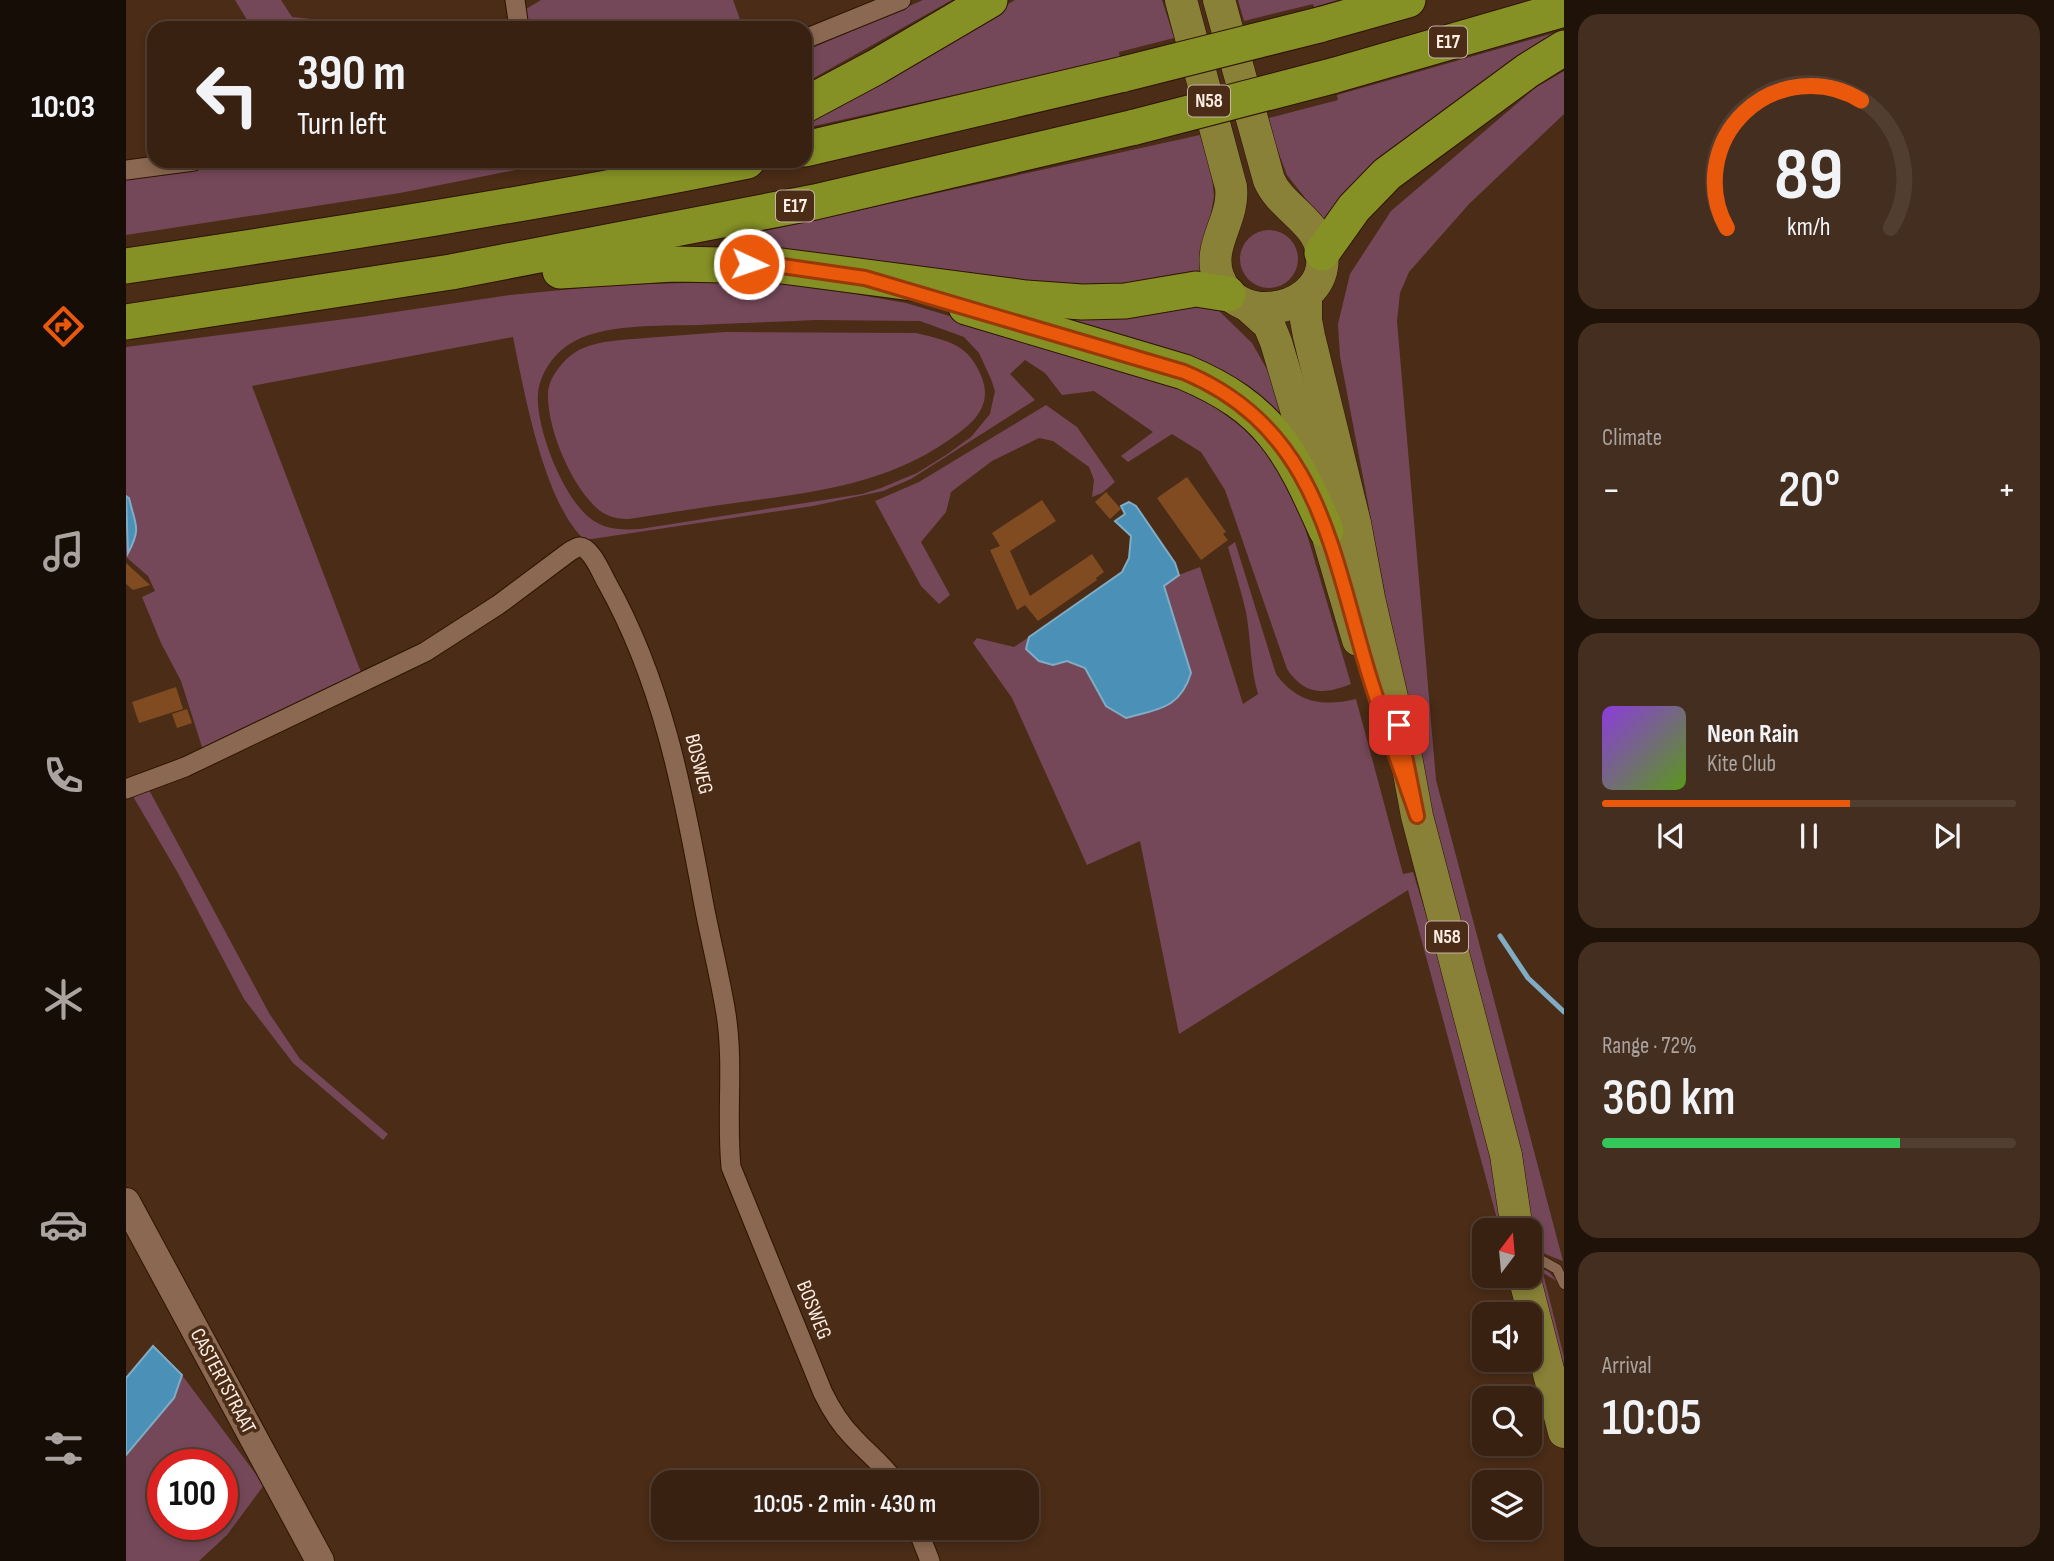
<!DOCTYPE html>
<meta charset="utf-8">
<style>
:root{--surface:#382111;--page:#432e1f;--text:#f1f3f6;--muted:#aba39f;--line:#523e31;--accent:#ea580c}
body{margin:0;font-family:"Sofia Sans Condensed",sans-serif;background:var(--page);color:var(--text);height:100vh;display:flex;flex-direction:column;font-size:26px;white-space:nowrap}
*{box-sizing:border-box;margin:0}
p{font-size:23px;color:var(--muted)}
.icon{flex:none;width:38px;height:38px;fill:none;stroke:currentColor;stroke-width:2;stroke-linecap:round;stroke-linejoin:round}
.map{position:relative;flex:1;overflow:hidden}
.sheet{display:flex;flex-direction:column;gap:14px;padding:14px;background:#1f1209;width:490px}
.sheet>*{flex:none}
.guide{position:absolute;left:21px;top:21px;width:665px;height:147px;border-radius:21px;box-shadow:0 4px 10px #0003,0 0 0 2px var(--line);background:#382111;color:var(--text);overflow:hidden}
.needle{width:46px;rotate:16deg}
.fabs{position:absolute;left:1346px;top:1218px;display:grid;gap:14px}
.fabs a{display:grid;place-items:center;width:70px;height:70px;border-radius:14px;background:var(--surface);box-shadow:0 4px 10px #0003,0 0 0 2px var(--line);font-size:35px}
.speed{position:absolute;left:21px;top:1449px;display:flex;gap:14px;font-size:35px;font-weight:700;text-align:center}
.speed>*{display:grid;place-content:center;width:91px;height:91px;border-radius:50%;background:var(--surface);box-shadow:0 4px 10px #0003,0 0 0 2px var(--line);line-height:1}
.speed .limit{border:10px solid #d22;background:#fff;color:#111}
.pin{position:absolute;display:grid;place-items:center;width:60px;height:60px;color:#fff;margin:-30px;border-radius:14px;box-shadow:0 4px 10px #0006}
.me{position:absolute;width:77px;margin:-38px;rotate:93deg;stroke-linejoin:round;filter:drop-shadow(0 0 5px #0008)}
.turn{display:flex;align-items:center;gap:24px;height:147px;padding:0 35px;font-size:32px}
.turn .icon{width:91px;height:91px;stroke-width:2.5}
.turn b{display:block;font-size:49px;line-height:60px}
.big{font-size:52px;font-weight:600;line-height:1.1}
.sheet .card{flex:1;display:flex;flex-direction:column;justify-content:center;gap:10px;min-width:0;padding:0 24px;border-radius:21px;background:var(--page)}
.sheet .dial{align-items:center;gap:0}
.dial svg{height:182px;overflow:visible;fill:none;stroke:var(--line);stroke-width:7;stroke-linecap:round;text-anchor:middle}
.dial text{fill:var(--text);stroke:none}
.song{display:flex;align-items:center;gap:21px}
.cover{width:84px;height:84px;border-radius:10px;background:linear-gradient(135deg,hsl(270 70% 55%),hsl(90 70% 35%))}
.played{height:7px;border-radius:4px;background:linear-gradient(90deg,var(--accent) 60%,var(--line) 60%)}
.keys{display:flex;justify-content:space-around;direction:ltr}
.heat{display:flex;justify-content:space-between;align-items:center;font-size:38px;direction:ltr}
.charge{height:10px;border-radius:5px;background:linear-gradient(90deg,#34c759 72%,var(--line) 0)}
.trip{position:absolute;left:525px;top:1470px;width:388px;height:70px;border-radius:21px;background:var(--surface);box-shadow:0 4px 10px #0003,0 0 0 2px var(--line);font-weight:600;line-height:70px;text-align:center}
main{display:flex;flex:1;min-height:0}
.menu{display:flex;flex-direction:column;width:126px;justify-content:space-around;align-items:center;background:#160d07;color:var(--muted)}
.menu .icon{width:49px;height:49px}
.menu .selected{color:var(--accent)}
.menu b{font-size:32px;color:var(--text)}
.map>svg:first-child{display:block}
</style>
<main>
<nav class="menu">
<b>10:03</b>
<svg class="icon selected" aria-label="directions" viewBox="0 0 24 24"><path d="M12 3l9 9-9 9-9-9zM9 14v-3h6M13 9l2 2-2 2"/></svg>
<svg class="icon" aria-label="music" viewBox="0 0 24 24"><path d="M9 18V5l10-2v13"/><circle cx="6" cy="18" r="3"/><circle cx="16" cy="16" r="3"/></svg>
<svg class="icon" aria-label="phone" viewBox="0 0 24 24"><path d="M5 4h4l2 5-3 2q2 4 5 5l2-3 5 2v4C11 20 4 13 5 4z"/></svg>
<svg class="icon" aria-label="climate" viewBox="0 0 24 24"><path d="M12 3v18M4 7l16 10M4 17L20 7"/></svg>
<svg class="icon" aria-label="car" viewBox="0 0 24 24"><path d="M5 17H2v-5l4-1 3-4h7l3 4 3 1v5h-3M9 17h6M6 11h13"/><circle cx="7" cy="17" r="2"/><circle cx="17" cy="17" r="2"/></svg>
<svg class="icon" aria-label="filters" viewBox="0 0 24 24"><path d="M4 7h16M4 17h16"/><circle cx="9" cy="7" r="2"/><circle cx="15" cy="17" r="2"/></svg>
</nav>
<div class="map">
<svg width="1438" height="1561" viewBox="0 0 1438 1561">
<rect width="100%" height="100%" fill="#4a2c17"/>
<g fill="#754859" fill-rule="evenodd">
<polygon points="109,0 155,0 166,17 185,19 191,28 126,28"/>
<polygon points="415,0 607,0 617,28 403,28 400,9"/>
<polygon points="797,0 826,0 679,83 679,51"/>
<polygon points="889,0 1036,0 1048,38 993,52 994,58 679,128 679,118 799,53"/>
<polygon points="1112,0 1212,0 1188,7 1187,4 1118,21"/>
<polygon points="1438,30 1438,36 1198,222 1161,175 1150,146 1143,118 1212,100 1211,95"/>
<path d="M1438,71V114L1343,204L1283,272L1274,293L1271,321L1310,780L1437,1261C1420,1254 1404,1251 1404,1230L1305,828L1256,594L1259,593L1214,356L1212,324L1224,274L1265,211L1409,88Z"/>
<polygon points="1074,135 1086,177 1088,196 1075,273 991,288 952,289 625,252 621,235"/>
<polygon points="127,161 434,161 274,193 0,235 0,179"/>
<circle cx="1143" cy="259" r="29"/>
<path d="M633,281L706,290L780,303L977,362L1072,394L1107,408L1155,464L1180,531L1225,684C1198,695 1178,695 1161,669L1099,490L1075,452L1046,434L1002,462L995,456L1027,432L968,391L936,395L919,373L899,360L884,374L909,400L785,479L757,491L687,506L459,540C418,504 398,391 387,337L126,386L236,675L77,750L55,681L35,643L16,597L29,591L22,576L0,557V347L235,317L384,295L488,285ZM689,320L794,321L838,337L853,353L865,379L869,391L864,414L845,437L820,455L791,473L755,488L736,494L514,529C498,530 482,530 468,521C438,502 409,427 412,393C414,374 427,355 442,345C475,323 534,326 572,325C611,323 650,322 689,320Z"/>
<polygon points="892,306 1089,307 1126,343 1143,373 1158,424"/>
<path d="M599,332L790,333C823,341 843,344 856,378C865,402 852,419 834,432C760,489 676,493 587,506C559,510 531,515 503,519C492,519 482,517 473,510C446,488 421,429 422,394C422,377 440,356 455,349C475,340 498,340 519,338C545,336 572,334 599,332Z"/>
<polygon points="920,405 951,427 989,482 976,493 966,497 968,480 963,467 927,441 913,438 866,461 825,492 820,512 795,542 824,595 813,604 795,586 749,501 793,482"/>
<path d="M1109,542L1150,674C1171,703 1197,707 1230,699L1277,874L1287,872L1357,1101L1380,1230H1374L1282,890L1053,1034L1014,841L961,865L886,698L847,643L851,638L888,647L903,637L900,649L913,661L927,665L941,661L959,668L980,706L1065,673L1038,586L1053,575L1074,567L1117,704L1132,694C1124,667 1125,639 1120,612C1115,590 1108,568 1102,547Z"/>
<polygon points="22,788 143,1013 174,1059 262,1134 257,1140 167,1063 118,999 52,873 5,793"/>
<polygon points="1405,1264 1423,1272 1431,1281 1417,1273 1438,1357 1438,1393"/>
<path d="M36,1335L27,1346L56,1375L138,1485L101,1535L73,1561H0V1377ZM37,1465H96V1524H37Z"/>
</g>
<g fill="#4a90b7" stroke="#80acc4" stroke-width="2">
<path d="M0,496L3,498C9,525 16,527 2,553Z"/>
<path d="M1003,502L1010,506L1049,563L1053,575L1038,586L1065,673C1054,709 1032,709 1000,718L980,706L959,668L941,661L927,665L913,661L900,649L903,637L996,572L1003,558L1005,536L989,521L999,514L995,506Z"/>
<polygon points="27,1346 56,1375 48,1398 0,1455 0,1378"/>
</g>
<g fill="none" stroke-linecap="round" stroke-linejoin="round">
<polyline stroke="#80acc4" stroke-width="5" points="1374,936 1402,978 1438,1012"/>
</g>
<g fill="#814b22">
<polygon points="1061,477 1100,532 1097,534 1102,540 1075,560 1031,498"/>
<polygon points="980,492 995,509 984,519 969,502"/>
<polygon points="916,500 930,521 884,551 904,596 966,554 978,572 970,578 971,580 912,621 899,605 891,610 864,550 874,546 866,533"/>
<polygon points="0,563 24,585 7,590 0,584"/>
<polygon points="50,687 57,709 13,723 6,702"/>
<polygon points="61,709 66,723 51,728 46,714"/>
</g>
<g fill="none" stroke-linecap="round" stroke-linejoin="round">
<defs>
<polyline id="service" points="1404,1254 1431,1269 1438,1284"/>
<g id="minor">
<polyline points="389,0 393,28"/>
<polyline points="679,39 775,0"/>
<polyline points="0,170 68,161"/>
<path d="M0,789L59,767L299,652L372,605L443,552C444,551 452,547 453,547C464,545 476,574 481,583C536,681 557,790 577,900C584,938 594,976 600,1014C608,1065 600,1116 605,1167L697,1393C705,1409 714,1424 726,1436C740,1452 757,1464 769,1482"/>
<polyline points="791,1528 804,1561"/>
</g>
<polyline id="secondary" points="0,1202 194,1561"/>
<g id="primary">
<path d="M1055,0L1105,187C1109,219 1081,245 1092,276C1110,330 1204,311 1196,253C1192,221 1155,208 1143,180L1093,0"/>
<polyline points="1180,295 1180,320 1183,336 1229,523 1243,598 1281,762 1291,816 1380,1155 1391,1230"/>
<polyline points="1122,306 1143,325 1150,342 1195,494 1200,530 1232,640"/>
<polyline points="1398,1276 1438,1432"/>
</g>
<g id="motorway">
<polyline points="1193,25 1282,0"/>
<polyline points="1206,76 1438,9"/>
<polyline points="679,105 750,67 864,0"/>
<polyline points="679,149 998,74"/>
<polyline points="1196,253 1228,208 1261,174 1401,71 1438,48"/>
<path d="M0,266C208,235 415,203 621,161"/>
<polyline points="434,271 547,264 656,266 900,298 956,302 999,301 1070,289 1102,294"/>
<path d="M840,307L1058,372C1144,408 1164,449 1200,530"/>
<polyline points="0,322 325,272 689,202 1009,127"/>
</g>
</defs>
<use href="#service" stroke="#2f1400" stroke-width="11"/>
<use href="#minor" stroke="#2f1400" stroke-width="21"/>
<use href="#secondary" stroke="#2f1400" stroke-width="30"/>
<use href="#primary" stroke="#2f1400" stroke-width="33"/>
<use href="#motorway" stroke="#2f1400" stroke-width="37"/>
<use href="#service" stroke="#8a6851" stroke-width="10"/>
<use href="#minor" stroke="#8a6851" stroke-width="19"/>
<use href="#secondary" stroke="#8a6851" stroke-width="28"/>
<use href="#primary" stroke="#888137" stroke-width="32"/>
<use href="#motorway" stroke="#869125" stroke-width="35"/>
<defs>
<g id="motorway-bridge">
<polyline points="998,74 1193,25"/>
<polyline points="1009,127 1206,76"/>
</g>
</defs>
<use href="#motorway-bridge" stroke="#2f1400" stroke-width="37" stroke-linecap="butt"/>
<use href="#motorway-bridge" stroke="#869125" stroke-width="35"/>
</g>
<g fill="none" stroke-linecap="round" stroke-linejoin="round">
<defs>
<path id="route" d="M623,264L656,266L739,278L1058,372C1189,427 1204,543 1240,665C1255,716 1274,766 1291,816L1273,725"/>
</defs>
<use href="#route" stroke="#983908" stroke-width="18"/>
<use href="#route" stroke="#ea580c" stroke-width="12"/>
</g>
<g text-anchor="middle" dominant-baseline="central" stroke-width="7" stroke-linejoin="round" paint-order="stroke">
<g fill="#4a2c17" stroke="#c8b4a6" stroke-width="2">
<rect x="1303" y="26.5" width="38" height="31" rx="5"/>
<rect x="1062" y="85.5" width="42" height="31" rx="5"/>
<rect x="650" y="190.5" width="38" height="31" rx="5"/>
<rect x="1300" y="921.5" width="42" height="31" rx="5"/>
</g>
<g font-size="19" font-weight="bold" fill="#feeee4">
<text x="1322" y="42">E17</text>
<text x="1083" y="101">N58</text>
<text x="669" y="206">E17</text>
<text x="1321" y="937">N58</text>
</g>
<g font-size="21" fill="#feeee4" stroke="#4a2c17">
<text transform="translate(573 764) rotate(76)">BOSWEG</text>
<text transform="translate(688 1310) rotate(68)">BOSWEG</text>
<text transform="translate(97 1381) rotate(62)">CASTERTSTRAAT</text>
</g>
</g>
</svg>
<div class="fabs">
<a><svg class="needle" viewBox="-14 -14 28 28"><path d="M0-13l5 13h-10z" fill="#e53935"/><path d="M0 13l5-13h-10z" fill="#aba39f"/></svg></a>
<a><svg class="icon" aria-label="sound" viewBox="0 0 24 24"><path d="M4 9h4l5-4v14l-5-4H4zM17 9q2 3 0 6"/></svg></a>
<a><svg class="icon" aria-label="search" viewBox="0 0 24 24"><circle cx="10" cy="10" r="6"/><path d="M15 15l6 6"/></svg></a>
<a><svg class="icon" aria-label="layers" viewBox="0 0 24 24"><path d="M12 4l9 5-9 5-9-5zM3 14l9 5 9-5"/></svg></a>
</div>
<div class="speed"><div class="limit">100</div></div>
<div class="pin" style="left:1273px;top:725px;background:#d93025"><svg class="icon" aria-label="arrive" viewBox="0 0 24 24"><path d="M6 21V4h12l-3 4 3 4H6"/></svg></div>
<svg class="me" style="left:623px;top:264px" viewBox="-20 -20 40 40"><circle r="17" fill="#ea580c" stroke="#fff" stroke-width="3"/><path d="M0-11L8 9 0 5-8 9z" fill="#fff"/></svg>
<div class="trip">10:05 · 2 min · 430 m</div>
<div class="guide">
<div class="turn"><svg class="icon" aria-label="left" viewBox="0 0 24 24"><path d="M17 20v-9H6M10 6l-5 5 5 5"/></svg><div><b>390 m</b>Turn left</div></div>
</div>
</div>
<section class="sheet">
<div class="card dial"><svg viewBox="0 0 100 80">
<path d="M14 69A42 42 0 1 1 86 69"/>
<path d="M14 69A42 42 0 0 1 73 13" stroke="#ea580c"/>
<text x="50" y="56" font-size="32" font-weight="700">89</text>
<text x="50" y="72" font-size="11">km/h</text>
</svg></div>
<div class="card"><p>Climate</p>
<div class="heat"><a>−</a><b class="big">20°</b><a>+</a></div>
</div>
<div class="card">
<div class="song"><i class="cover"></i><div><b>Neon Rain</b><p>Kite Club</p></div></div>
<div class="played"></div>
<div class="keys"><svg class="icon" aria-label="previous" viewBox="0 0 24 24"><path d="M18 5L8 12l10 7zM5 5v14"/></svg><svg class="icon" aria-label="pause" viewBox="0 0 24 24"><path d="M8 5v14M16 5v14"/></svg><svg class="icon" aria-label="next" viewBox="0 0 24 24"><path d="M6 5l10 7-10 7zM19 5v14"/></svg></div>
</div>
<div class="card"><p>Range · 72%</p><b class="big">360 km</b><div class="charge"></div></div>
<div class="card"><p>Arrival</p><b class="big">10:05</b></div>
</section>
</main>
